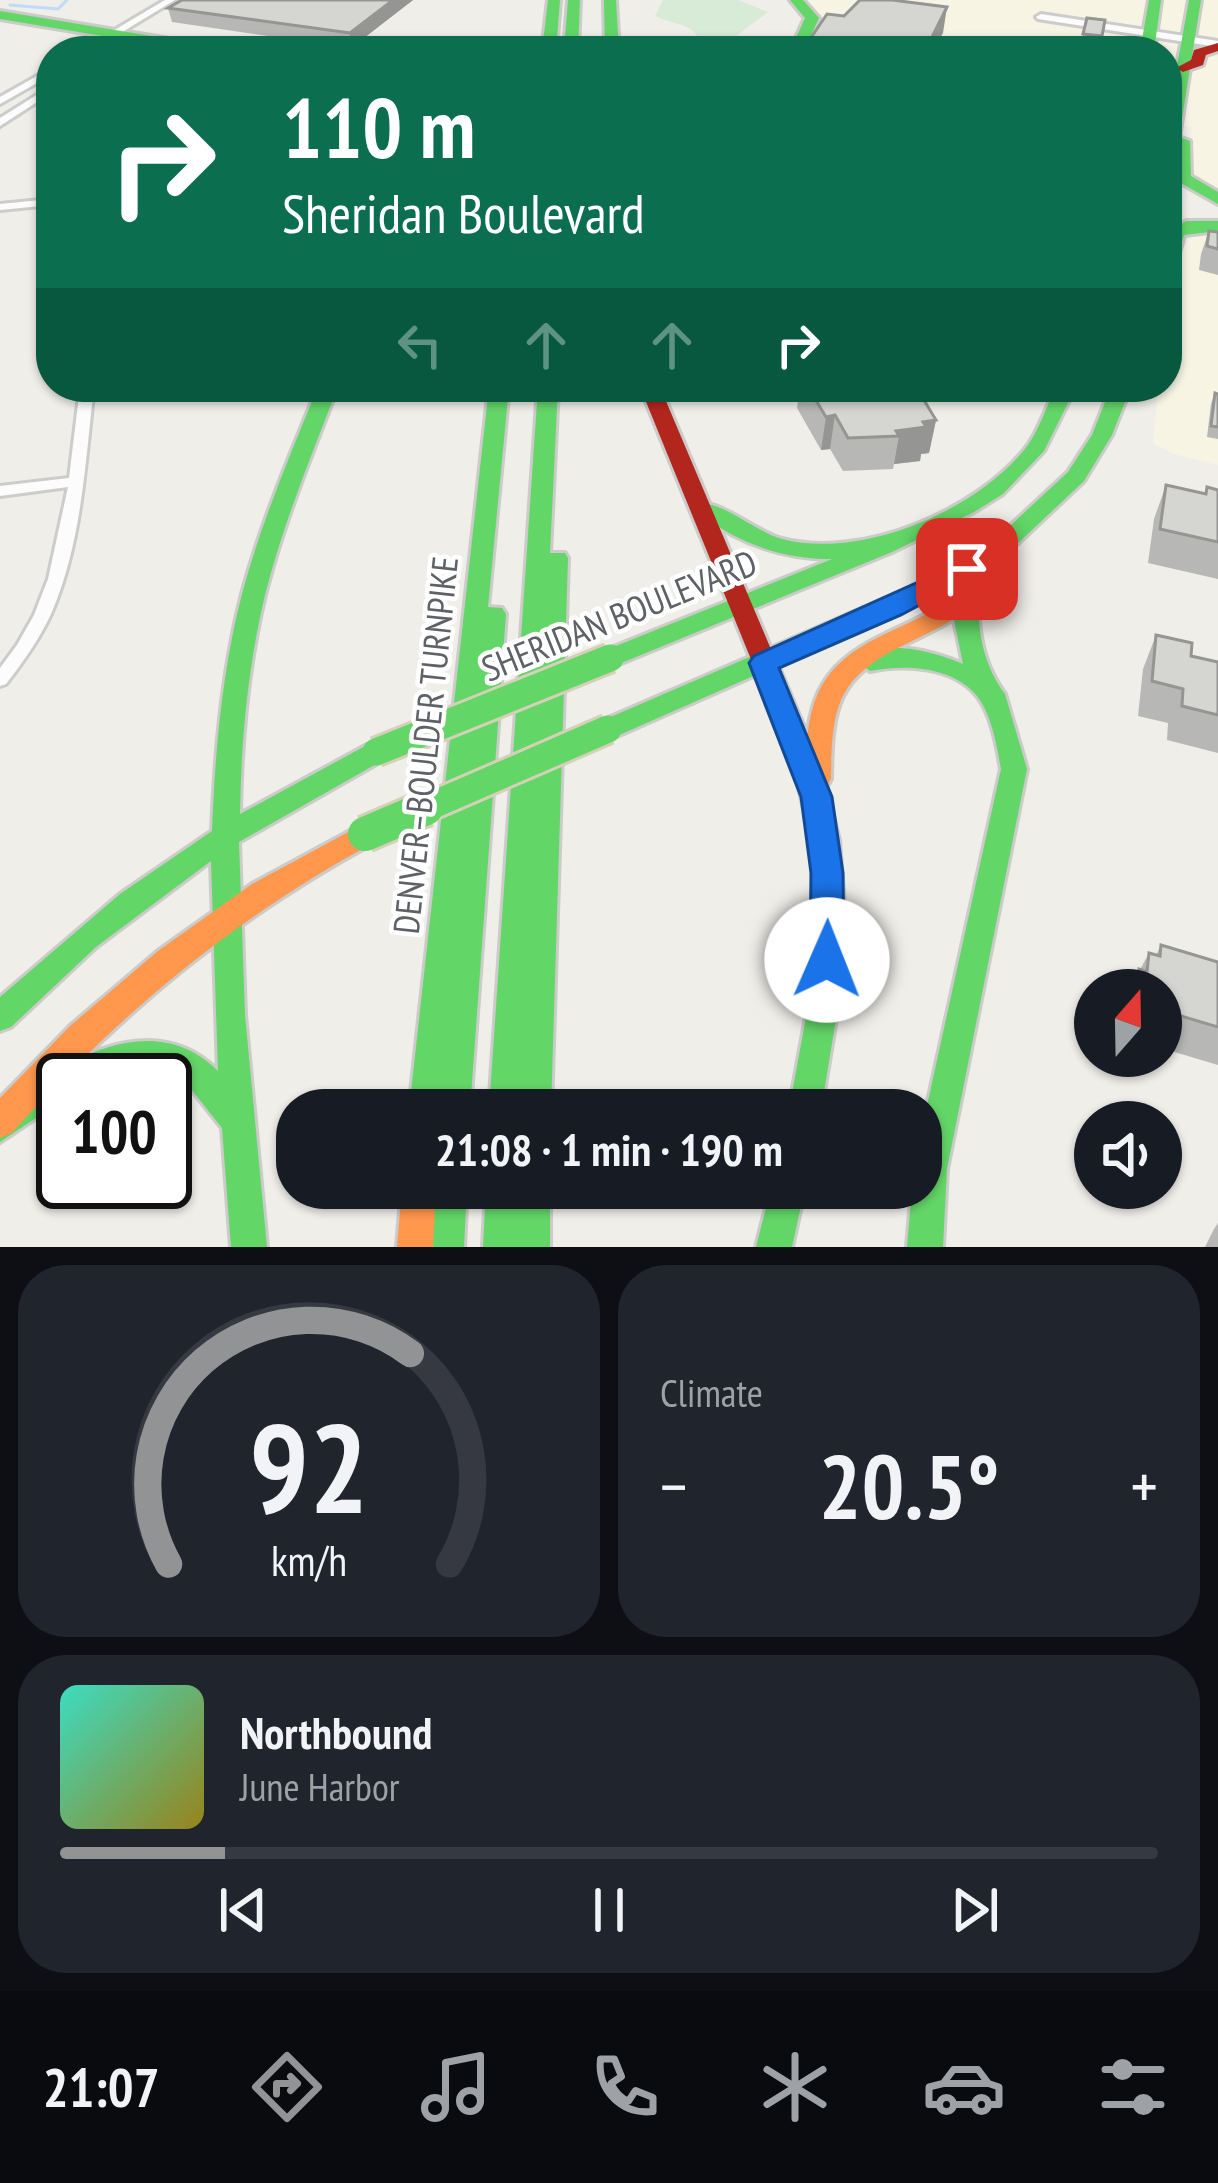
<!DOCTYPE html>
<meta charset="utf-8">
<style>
:root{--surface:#171b24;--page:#20242c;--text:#f1f3f6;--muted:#9ea1a6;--line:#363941;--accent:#919394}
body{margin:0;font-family:"PT Sans Narrow",sans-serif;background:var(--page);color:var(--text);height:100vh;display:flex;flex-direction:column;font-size:45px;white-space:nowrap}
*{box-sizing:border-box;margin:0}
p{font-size:39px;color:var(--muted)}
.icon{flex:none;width:66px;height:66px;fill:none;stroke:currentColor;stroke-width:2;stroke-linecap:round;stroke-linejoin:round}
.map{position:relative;height:1247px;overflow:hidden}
.details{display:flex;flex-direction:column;gap:18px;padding:18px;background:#0d0f14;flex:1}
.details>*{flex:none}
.top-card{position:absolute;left:36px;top:36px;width:1146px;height:366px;border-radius:48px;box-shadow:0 3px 9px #0004;background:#0b6e4f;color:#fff;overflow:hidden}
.needle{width:78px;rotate:20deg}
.fabs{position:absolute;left:1074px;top:969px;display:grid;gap:24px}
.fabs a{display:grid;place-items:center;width:108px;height:108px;border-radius:50%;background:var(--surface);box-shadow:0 3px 9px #0004;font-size:60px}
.speed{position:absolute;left:36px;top:1053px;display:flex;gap:24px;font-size:60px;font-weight:700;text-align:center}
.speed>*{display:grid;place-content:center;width:156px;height:156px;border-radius:50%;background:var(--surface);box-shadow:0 3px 9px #0004;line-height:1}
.speed .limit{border:6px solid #111;border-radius:18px;background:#fff;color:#111}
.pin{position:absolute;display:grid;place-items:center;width:102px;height:102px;color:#fff;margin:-51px;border-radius:24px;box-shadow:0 6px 18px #0006}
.me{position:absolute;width:132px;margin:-66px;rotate:1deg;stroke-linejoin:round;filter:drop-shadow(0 0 9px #0008)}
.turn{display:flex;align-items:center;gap:42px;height:252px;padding:0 48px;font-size:54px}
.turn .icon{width:156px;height:156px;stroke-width:2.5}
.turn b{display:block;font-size:84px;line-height:102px}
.lanes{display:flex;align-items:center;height:114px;padding:0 48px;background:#0003;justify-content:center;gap:60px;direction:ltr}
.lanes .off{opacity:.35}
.big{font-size:90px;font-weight:600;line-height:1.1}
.details .widget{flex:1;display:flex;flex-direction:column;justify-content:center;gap:18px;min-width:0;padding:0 42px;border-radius:48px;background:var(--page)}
.details .dial{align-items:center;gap:0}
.dial svg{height:312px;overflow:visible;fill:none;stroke:var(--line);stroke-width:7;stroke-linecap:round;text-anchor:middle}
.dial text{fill:var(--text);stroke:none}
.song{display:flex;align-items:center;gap:36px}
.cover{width:144px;height:144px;border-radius:18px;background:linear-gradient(135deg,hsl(170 70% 55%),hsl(50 70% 35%))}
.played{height:12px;border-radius:6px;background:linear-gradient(90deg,var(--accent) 15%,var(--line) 15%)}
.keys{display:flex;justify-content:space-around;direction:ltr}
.heat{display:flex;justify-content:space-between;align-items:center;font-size:66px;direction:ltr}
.details .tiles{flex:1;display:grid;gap:18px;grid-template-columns:1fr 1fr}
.widget:last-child{grid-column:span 2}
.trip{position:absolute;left:276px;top:1089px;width:666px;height:120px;border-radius:48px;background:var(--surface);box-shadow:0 3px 9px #0004;font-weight:600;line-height:120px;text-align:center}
.tab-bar{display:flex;height:192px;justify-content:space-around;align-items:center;background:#090b0e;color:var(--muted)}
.tab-bar .icon{width:84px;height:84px}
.tab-bar .active{color:var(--accent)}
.tab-bar b{font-size:54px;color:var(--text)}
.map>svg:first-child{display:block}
</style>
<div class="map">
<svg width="1218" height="1247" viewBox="0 0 1218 1247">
<rect width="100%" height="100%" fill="#efeee9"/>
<g fill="#f7f4e4">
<polygon points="805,0 1218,0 1218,193 1187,175 1192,127 1167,123 1167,51 805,51 818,18"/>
<polygon points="1218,232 1218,465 1174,454 1153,443 1158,387 1167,387 1167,334 1171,301 1178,298 1175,286 1183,279 1177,273 1181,251 1193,234"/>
</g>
<path fill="#d7ebd6" d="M663,0H738L768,12L721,47L701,51C701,23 676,26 655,16Z"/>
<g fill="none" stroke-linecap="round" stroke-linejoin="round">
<polyline stroke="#bedcf8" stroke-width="3" points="10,5 58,9 67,0"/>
<defs>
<g id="street">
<polygon points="165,0 175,0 91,51 79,51"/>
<polygon points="1041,14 1218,41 1218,47 1038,19 1036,17"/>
<polygon points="51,68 51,75 0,104 0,97"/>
<polygon points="51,86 51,93 0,126 0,118"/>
<polygon points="51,199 51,205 0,210 0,204"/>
<path d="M80,387H94C85,463 82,543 51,614C39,640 23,662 6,684L0,686V668L17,645L34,615L48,579L68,487L0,496V486L69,478Z"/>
</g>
<g id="fast">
<polygon points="548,0 560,0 556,51 542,51"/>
<polygon points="568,0 580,0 578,51 564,51"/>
<polygon points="604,0 616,0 619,51 605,51"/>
<polygon points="790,0 803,0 819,18 804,51 790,51 805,18"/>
<polygon points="1149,0 1161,0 1154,51 1140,51"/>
<polygon points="1189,0 1201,0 1179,137 1190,141 1191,176 1218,192 1218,204 1177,181 1175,165 1167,170 1167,121"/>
<polygon points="0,11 218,47 225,51 193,51 0,19"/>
<polygon points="1186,221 1218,221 1218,231 1184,235 1176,264 1167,269 1168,232"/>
<path d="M318,387H338C311,456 283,524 265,595C248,666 241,741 240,814L367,745H385L389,752L385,759L239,842L245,1015L267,1247H231L222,1128L187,1084L160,1070H138L98,1080H63V1100L0,1142V1107C60,1064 151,1004 218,1071L211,861L96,947L11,1027L0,1031V997L120,894L212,831C215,752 222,671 242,594C261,523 290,455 318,387Z"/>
<polygon points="489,387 509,387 488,607 502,608 506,614 470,1110 409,1110"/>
<polygon points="538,387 558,387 550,553 565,553 568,558 551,1110 489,1110"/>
<path d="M1056,387H1076L1044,451L1003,494L974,512L892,552L619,664H601L598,658L601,652L832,559C782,559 740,544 700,514L697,509L700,504C720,500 758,533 782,539C862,560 979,510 1028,445C1040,428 1047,405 1056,387Z"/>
<polygon points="1111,387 1131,387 1112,435 1084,481 1014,547 928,599 617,736 599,736 595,729 599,722 912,587 998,537 1068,472 1092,435"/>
<path d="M967,589L979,597C977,632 984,666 1005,694L1027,769L947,1169L943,1247H907L912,1188H921V1133L1001,769C997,747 992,715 977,696C953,666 904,664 870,671L858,662C881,636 935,652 963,664L954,620L955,597Z"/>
<polygon points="829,893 839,896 844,905 840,995 821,1110 789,1110 810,995 814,905 819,896"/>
<polygon points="433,1188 467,1188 464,1247 428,1247"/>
<polygon points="486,1188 550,1188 550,1247 483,1247"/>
<polygon points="771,1188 805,1188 792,1247 756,1247"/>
</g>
<g id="slow">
<path d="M1000,542L1011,549C998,570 985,593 966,610C949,624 928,633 908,643C837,677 832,704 831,779L827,786L818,789L809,786L805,779C807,706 813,668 885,634C907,623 932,614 951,597C968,582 980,549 1000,542Z"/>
<path d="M365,823L375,826L379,834L375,842C234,918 118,1015 12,1133L0,1138V1098L70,1026L158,951L252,884Z"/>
<polygon points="402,1188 436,1188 433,1247 397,1247"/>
</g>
<g id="jam">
<polygon points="1218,43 1218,51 1206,55 1203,65 1183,72 1176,68 1191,60 1194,50"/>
<polygon points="640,387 660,387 820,765 839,840 844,905 839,914 829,917 819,914 814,905 811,840 794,765"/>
</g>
</defs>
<use href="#street" stroke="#cccccb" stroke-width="6"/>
<use href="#fast" stroke="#cbcbc9" stroke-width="6"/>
<use href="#slow" stroke="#cbcbc9" stroke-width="6"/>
<use href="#jam" stroke="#cbcbc9" stroke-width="6"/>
<use href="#street" fill="#fdfcfc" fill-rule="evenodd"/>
<use href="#fast" fill="#63d668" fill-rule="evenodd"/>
<use href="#slow" fill="#ff974d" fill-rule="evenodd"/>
<use href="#jam" fill="#b3261e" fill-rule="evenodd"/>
<defs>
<g id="fast-bridge-far1">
<polyline points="376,752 610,658"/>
<polyline points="419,811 608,729"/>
</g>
<polyline id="fast-bridge" points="365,834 426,808"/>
</defs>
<use href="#fast-bridge-far1" stroke="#d6d0b8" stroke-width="33" stroke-linecap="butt"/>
<use href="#fast-bridge" stroke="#d6d0b8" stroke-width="40" stroke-linecap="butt"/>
<use href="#fast-bridge-far1" stroke="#63d668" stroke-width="27"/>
<use href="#fast-bridge" stroke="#63d668" stroke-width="34"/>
</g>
<g fill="#b7b7b5">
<polygon points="182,0 413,0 351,48 172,22 168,8"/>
<polygon points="1087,18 1105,20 1098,51 1079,51"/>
<polygon points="1209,231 1218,232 1218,275 1199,270 1201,254"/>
<polygon points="800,387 916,387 936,420 929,453 921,454 920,461 894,464 893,469 843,471 830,449 821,450 797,408"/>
<polygon points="1215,393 1218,394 1218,439 1207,437 1211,404"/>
<polygon points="1166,485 1205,493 1207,487 1218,490 1218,579 1148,563 1154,519"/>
<polygon points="1156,635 1191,656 1218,662 1218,753 1167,740 1168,723 1138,716 1143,669"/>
<polygon points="1161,945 1218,962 1218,1065 1161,1048 1161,990 1129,990 1149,953 1156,955"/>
<polygon points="1218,1223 1218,1247 1205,1247 1214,1229"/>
</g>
<g fill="#959593">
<polygon points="393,0 413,0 351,48 350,33"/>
<polygon points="947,7 943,33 933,51 925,51"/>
<polygon points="835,415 830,449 821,450 826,417"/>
<polygon points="936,420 929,453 921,454 920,461 894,464 899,436 896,431 923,422"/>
</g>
<g fill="#d5d5d2" stroke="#959593" stroke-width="3">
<polygon points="182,0 393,0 350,33 168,8"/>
<polygon points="860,0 892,0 947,7 925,51 927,51 802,51 827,14 844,16"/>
<polygon points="1087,18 1105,20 1102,36 1083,34"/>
<polygon points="1209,231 1218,232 1218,249 1207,246"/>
<polygon points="808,387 916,387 936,420 923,422 926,427 896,431 899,436 848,438 835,415 826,417"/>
<polygon points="1215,393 1218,394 1218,427 1211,426"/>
<polygon points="1166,485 1206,494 1207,487 1218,490 1218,542 1160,529"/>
<polygon points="1156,635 1192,643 1191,656 1218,662 1218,715 1182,706 1183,689 1152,681"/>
<polygon points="1161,945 1218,962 1218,1027 1161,1010 1161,990 1137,990 1139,969 1147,972 1149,953 1160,956"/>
</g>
<polygon fill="#1a73e8" stroke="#114b97" stroke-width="3" points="967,560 976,563 980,569 976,575 901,615 779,668 832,797 843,873 844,960 839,970 827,975 815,970 810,960 811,873 801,797 749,663 754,656"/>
<g text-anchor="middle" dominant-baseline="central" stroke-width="9" stroke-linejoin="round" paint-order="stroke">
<g font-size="36" fill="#5e6267" stroke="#fff">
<text transform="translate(619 615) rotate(-22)">SHERIDAN BOULEVARD</text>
<text transform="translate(425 745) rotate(-84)">DENVER–BOULDER TURNPIKE</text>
</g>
</g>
</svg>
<div class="fabs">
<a><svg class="needle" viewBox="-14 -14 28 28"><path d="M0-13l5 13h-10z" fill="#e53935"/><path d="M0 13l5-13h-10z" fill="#9ea1a6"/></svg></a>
<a><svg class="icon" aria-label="sound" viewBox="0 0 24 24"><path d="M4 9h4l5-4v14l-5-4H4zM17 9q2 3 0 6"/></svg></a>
</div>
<div class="speed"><div class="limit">100</div></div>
<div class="pin" style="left:967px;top:569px;background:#d93025"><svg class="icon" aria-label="arrive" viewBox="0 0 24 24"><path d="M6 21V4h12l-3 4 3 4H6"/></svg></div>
<svg class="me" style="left:827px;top:960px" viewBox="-20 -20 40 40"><circle r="19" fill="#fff"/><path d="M0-13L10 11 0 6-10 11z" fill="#1a73e8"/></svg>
<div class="trip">21:08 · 1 min · 190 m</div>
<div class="top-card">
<div class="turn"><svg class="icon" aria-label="right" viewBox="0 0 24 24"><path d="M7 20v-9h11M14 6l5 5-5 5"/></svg><div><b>110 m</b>Sheridan Boulevard</div></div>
<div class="lanes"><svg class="icon off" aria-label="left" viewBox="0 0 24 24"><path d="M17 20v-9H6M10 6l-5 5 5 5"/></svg><svg class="icon off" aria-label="ahead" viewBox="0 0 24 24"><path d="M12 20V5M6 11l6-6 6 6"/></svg><svg class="icon off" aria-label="ahead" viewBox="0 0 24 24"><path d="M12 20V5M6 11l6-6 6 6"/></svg><svg class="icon" aria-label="right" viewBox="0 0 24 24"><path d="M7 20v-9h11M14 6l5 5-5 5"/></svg></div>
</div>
</div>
<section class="details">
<div class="tiles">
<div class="widget dial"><svg viewBox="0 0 100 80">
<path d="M14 69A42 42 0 1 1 86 69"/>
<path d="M14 69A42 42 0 0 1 76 15" stroke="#919394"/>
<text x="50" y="56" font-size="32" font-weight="700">92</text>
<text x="50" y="72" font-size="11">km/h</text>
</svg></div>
<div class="widget"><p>Climate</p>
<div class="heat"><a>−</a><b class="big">20.5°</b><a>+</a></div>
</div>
<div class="widget">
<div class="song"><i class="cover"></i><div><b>Northbound</b><p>June Harbor</p></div></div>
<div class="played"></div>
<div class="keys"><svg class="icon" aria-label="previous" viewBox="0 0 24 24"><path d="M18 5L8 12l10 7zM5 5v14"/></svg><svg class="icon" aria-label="pause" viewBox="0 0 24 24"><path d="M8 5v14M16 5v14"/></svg><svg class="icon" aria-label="next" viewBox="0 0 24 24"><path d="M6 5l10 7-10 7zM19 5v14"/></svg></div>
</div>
</div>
</section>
<nav class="tab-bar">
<b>21:07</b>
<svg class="icon active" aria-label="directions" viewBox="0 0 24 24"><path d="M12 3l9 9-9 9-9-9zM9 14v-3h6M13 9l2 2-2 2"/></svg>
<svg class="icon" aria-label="music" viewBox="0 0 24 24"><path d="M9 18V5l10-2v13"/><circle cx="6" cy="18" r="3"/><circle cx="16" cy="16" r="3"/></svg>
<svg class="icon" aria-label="phone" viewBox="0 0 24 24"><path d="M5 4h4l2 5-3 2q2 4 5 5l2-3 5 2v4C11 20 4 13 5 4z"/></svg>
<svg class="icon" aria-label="climate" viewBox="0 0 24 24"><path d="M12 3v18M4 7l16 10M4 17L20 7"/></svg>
<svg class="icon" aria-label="car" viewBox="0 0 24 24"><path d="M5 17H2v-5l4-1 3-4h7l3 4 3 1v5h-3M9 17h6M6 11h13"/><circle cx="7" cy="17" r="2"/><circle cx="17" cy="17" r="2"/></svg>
<svg class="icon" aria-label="filters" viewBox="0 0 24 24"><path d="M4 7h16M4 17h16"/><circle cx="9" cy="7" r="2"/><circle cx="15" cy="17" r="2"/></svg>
</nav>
